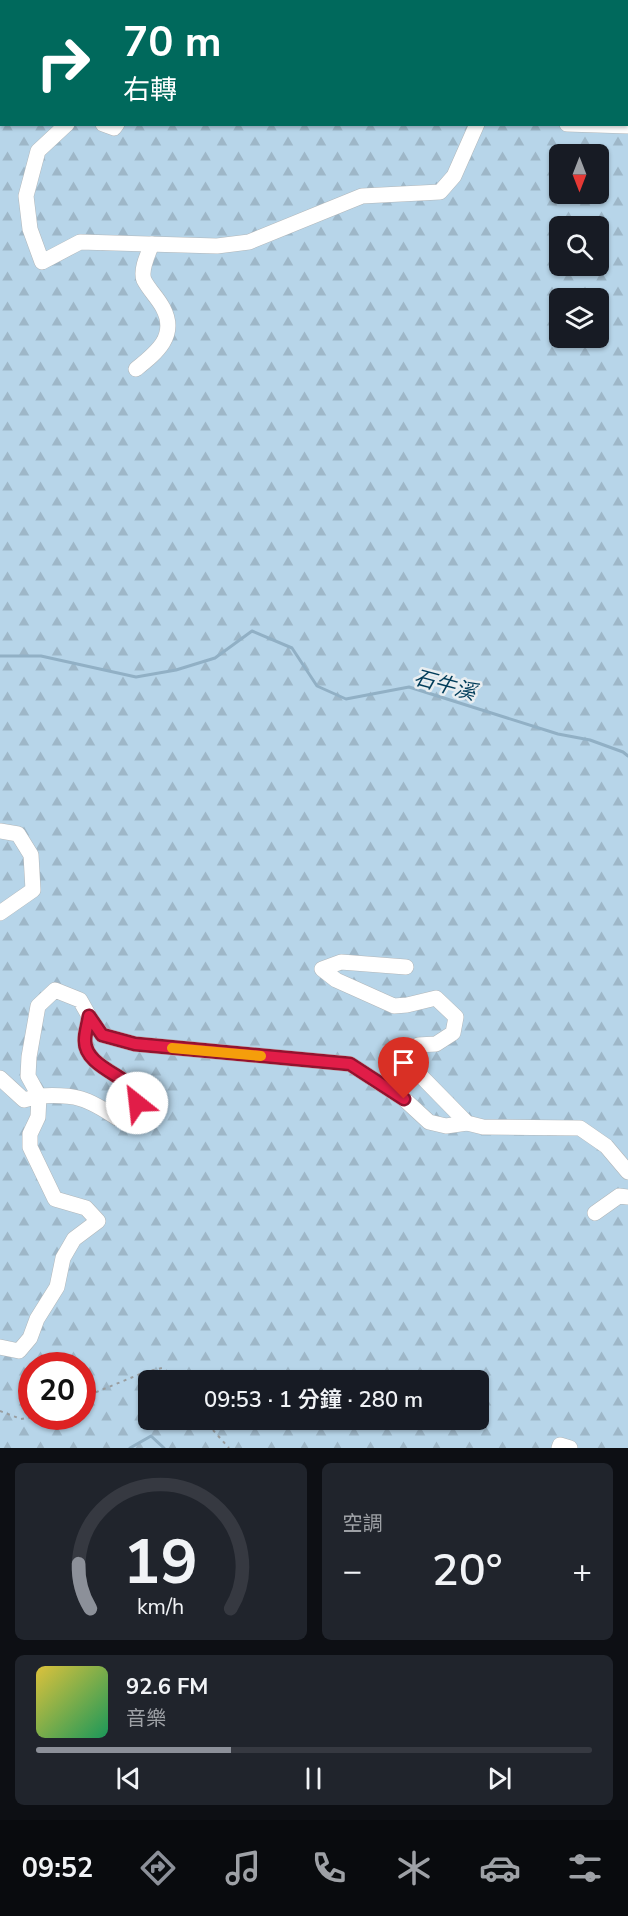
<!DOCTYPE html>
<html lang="zh-TW">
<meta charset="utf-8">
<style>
:root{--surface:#171b24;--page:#20242c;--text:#f1f3f6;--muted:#9ea1a6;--line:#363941;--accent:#8c9099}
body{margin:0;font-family:"Nunito Sans","Noto Sans TC",sans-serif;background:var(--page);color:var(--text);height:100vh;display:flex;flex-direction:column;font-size:22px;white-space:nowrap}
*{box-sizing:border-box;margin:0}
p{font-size:20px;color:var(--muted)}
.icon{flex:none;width:33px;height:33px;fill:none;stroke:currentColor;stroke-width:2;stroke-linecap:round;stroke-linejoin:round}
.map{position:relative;height:1448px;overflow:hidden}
.details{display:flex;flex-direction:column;gap:15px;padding:15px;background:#0d0f14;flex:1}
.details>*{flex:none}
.banner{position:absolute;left:0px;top:0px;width:628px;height:126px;box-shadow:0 2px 4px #0004;background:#00695c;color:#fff;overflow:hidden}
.needle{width:39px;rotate:180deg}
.tools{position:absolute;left:549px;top:144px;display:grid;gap:12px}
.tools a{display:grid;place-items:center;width:60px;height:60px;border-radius:9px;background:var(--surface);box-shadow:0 2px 4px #0004;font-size:30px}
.speed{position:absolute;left:18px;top:1352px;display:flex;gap:12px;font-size:30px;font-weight:700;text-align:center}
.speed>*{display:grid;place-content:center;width:78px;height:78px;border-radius:50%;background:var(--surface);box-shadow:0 2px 4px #0004;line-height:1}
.speed .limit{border:9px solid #d22;background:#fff;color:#111}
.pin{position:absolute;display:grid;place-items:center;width:51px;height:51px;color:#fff;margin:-62px -26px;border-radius:50% 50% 50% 0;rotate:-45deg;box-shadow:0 0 6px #0007}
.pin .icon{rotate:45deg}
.me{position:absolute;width:66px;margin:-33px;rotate:331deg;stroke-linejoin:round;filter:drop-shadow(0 0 4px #0008)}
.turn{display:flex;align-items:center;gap:21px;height:126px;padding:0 24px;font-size:27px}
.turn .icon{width:78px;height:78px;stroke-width:2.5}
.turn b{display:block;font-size:42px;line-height:51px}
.big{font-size:45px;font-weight:600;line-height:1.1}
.details .tile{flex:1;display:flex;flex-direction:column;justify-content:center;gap:9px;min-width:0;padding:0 21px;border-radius:9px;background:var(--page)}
.details .dial{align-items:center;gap:0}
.dial svg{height:156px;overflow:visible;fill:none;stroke:var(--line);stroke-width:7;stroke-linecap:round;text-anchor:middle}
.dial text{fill:var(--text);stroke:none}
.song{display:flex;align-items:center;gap:18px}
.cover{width:72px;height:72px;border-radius:9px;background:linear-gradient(135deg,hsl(50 70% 55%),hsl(150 70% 35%))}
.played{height:6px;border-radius:3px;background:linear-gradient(90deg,var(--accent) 35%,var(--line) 35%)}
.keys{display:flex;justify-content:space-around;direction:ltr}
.heat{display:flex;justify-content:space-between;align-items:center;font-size:33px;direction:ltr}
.details .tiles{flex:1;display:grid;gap:15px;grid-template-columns:1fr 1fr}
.tile:last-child{grid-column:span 2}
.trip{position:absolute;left:138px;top:1370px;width:351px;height:60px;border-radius:9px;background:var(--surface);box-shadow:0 2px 4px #0004;font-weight:600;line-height:60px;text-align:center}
.menu{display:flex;height:96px;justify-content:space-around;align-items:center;background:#090b0e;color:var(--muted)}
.menu .icon{width:42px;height:42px}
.menu .on{color:var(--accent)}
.menu b{font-size:27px;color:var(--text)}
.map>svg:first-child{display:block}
</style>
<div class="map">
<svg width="628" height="1448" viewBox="0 0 628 1448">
<defs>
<pattern id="forest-firs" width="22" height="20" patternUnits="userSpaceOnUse" patternTransform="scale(1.5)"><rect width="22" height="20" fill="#b7d5e9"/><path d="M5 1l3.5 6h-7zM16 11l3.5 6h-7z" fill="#9eb7c8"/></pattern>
</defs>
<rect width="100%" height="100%" fill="#e9eef1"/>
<path fill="url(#forest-firs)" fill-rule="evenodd" d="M0,0H628V1448H0ZM2,2H627V124H2ZM560,154H598V194H560ZM560,226H598V266H560ZM560,298H598V338H560ZM32,1365H82V1416H32ZM148,1380H478V1419H148Z"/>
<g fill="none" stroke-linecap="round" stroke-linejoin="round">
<g stroke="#91b0c5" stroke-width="3">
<polyline points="0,656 41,656 136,677 176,670 215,658 252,631 292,648 317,686 346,699 409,687 558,734 590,740 623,752 628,756"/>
<polyline points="130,1448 151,1436 164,1448"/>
</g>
<defs>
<g id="minor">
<polyline points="0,0 2,2"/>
<polyline points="195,0 197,2"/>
<polyline points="249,0 251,2"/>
<polyline points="358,0 360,2"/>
<polyline points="499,0 505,2"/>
<polyline points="69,2 69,0"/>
<polyline points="627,39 628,40"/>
<polyline points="0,93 2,93"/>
<polyline points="67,124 38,151 26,196 30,229 42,262 80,242 217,246 249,242 362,196 440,192 454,176 477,124"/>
<polyline points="103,124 114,128 117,124"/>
<polyline points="567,124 628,126"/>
<path d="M136,369C156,353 178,336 163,308C158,298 149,290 144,280C140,270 148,254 152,244"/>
<polyline points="0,831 18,834 31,855 33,890 0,913"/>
<polyline points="406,967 341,962 322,969 336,980 394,1006 407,1005 436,998 456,1017 453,1033 436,1044 418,1045 417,1063 420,1075 467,1123 483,1127 580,1128 606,1146 628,1172"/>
<path d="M89,1016L80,1000L55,990L38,1006L29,1057L28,1076L39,1096C76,1094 87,1098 117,1118L129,1116L137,1103V1091C123,1075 84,1065 85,1040C85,1032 88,1024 89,1016L102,1035L135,1044L350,1064L404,1099L429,1122L446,1126L467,1123"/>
<polyline points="0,1078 24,1100 39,1096 38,1117 30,1134 30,1147 55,1199 86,1208 98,1221 74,1239 63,1258 57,1287 37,1319 30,1338 19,1351 0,1347"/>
<polyline points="595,1213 619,1196 628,1197"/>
<polyline points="559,1448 560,1445 570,1448"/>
</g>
</defs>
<use href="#minor" stroke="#b2b7ba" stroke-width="16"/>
<g stroke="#999d9f" stroke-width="2" stroke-dasharray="3 4.5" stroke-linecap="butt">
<polyline points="627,92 628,92"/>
<polyline points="82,1398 145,1372 162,1368 173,1375 176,1380"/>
<polyline points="0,1411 21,1419 38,1416"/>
<polyline points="203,1419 229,1448"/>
</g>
<use href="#minor" stroke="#fff" stroke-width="15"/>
</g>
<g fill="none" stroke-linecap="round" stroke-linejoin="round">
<defs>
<path id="route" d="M137,1103V1091C123,1075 84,1065 85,1040C85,1032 88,1024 89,1016L102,1035L135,1044L350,1064L404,1099"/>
</defs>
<use href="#route" stroke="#92132f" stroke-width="15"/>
<use href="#route" stroke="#e11d48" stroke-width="10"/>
<polyline stroke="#f59e0b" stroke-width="10" points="172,1048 261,1056"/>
</g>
<g text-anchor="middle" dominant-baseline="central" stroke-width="5" stroke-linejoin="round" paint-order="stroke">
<g font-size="21" font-style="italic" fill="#003c59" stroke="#e9eef1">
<text transform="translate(445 685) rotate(15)">石牛溪</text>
</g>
</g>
</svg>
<div class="tools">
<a><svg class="needle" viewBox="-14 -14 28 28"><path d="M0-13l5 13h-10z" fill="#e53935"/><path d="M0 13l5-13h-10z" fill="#9ea1a6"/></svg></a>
<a><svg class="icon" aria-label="search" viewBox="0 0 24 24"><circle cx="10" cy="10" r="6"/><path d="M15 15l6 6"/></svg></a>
<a><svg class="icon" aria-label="layers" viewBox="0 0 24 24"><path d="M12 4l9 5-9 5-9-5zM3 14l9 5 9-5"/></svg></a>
</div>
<div class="speed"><div class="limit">20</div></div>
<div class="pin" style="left:404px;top:1099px;background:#d93025"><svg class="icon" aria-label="arrive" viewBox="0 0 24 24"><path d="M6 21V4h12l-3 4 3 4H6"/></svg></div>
<svg class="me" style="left:137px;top:1103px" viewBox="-20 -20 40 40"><circle r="19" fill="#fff"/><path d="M0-13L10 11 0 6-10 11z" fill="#e11d48"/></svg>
<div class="trip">09:53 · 1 分鐘 · 280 m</div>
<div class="banner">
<div class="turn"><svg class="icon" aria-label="right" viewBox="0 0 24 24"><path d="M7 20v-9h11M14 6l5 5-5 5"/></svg><div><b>70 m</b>右轉</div></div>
</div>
</div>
<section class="details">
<div class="tiles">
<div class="tile dial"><svg viewBox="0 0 100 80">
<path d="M14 69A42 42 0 1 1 86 69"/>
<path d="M14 69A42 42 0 0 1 8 46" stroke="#8c9099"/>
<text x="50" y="56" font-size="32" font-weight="700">19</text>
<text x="50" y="72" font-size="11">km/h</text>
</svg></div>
<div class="tile"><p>空調</p>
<div class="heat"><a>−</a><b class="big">20°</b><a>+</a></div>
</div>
<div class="tile">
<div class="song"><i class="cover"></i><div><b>92.6 FM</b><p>音樂</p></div></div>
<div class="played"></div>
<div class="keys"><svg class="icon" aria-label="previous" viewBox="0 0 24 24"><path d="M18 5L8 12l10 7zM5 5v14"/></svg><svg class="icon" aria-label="pause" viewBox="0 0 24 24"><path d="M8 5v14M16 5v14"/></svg><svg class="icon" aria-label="next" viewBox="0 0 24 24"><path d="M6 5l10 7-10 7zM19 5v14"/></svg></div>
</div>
</div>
</section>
<nav class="menu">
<b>09:52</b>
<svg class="icon on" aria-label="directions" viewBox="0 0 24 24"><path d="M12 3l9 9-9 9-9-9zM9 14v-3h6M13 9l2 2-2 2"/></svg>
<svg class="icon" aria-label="music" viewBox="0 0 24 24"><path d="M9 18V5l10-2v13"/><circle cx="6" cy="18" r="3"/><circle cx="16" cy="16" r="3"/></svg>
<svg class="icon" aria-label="phone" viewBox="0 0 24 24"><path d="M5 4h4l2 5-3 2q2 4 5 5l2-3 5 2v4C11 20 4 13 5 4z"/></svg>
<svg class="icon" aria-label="climate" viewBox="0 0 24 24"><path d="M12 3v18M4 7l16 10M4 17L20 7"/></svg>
<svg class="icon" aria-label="car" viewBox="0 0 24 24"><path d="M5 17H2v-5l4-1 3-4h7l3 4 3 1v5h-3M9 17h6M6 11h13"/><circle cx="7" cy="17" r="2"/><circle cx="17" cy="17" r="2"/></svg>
<svg class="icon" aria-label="filters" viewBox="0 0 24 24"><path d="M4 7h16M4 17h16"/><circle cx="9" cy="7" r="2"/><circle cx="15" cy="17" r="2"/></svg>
</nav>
